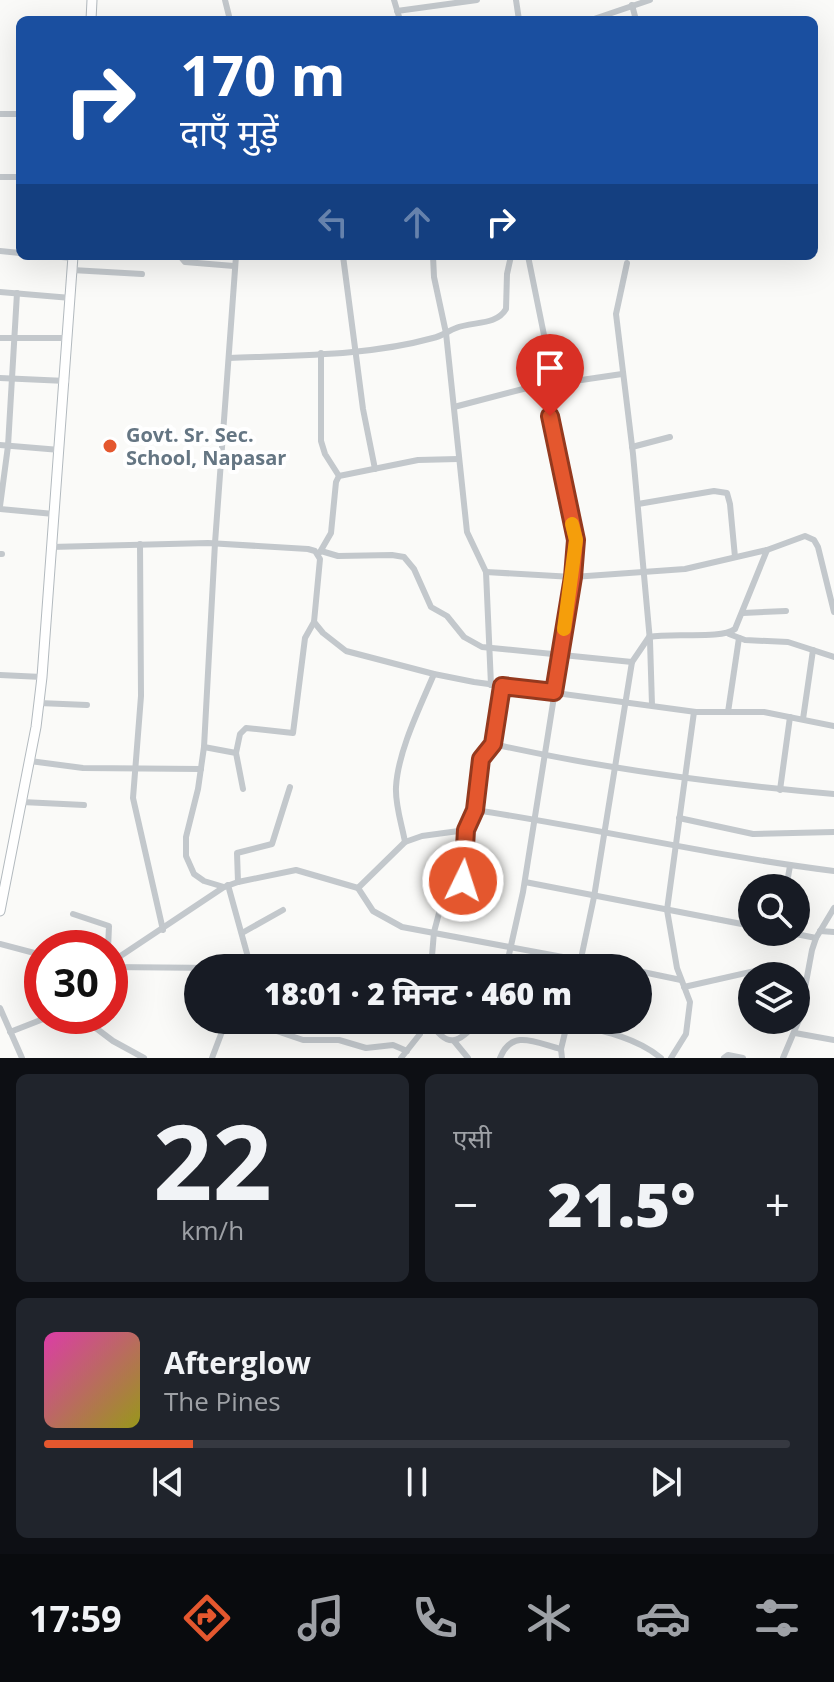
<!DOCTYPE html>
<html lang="hi">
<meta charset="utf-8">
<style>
:root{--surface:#171b24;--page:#20242c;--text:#f1f3f6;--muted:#9ea1a6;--line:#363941;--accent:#e4572e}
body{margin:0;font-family:"Open Sans","Noto Sans Devanagari",sans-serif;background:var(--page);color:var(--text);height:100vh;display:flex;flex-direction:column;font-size:30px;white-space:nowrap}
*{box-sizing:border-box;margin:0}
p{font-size:26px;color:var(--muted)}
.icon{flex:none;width:44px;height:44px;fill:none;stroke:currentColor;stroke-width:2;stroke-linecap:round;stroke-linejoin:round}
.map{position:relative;height:1058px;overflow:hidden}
.side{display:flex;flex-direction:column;gap:16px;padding:16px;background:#0d0f14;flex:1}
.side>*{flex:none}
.banner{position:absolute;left:16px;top:16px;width:802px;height:244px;border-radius:12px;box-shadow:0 8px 32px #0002;background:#1a4fa0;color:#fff;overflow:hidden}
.buttons{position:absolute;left:738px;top:874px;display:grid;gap:16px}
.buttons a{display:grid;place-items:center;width:72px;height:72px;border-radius:50%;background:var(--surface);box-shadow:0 8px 32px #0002;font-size:40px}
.speed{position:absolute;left:24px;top:930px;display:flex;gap:16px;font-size:40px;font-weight:700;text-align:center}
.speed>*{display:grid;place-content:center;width:104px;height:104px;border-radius:50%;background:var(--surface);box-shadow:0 8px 32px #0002;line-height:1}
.speed .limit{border:12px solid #d22;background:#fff;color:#111}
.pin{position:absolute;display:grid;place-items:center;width:68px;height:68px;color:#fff;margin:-82px -34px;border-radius:50% 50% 50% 0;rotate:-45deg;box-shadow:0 0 8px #0007}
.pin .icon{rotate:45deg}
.me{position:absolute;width:88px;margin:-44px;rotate:4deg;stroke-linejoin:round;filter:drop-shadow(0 0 6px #0008)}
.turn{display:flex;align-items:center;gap:28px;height:168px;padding:0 32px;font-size:36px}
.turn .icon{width:104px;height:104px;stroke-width:2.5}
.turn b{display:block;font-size:56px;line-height:68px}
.lanes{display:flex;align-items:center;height:76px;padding:0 32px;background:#0003;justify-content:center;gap:40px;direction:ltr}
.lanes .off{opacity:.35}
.big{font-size:60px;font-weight:800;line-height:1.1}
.side .card{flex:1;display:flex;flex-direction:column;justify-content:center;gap:12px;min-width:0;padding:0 28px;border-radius:12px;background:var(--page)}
.side .dial{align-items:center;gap:0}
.dial b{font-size:104px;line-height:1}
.song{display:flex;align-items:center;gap:24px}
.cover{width:96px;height:96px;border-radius:12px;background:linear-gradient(135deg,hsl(320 70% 55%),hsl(60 70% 35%))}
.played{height:8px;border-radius:4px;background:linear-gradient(90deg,var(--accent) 20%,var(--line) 20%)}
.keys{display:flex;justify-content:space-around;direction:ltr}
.heat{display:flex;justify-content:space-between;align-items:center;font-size:44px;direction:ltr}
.side .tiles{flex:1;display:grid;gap:16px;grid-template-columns:1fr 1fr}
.card:last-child{grid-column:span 2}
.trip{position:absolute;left:184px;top:954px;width:468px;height:80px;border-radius:40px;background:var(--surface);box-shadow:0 8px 32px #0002;font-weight:800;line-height:80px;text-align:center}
.menu{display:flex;height:128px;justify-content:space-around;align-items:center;background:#090b0e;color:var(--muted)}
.menu .icon{width:56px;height:56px}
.menu .active{color:var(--accent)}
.menu b{font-size:36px;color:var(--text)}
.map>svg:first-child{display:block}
</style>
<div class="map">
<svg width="834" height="1058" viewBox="0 0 834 1058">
<rect width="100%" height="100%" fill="#fafaf8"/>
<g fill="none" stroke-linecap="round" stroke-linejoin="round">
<defs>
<g id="secondary">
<polyline points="91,20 92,0"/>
<polyline points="0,911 36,727 42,677 73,256"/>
</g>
</defs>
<use href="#secondary" stroke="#b3babf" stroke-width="11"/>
<g stroke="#c3c8cc" stroke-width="6">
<polyline points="225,0 230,20"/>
<polyline points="394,0 400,20"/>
<polyline points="516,0 519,20"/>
<polyline points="632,5 636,20"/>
<polyline points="397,11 477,0"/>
<polyline points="591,20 650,0"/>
<polyline points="0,114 20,114"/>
<polyline points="0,177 20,177"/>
<polyline points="0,251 20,253"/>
<polyline points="50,256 73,258"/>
<polyline points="180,256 185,262 234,266"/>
<polyline points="343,256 363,409 375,469"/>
<polyline points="433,256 434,277 446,333 467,532 486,572 491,685"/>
<polyline points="627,263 616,314 633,454 650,641 652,705"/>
<polyline points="72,270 142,274"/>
<polyline points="0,292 71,298"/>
<polyline points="0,338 68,338"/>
<polyline points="321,353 321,441 325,454 339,476"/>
<path d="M229,358C297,355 368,356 433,338C442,336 448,331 456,328C473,321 496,326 506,309L507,274L511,256"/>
<polyline points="0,378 66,381"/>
<polyline points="454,407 527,388 622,374"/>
<polyline points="0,445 60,450"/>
<polyline points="632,447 670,437"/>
<polyline points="638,504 714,491 727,493 730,504 735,557"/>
<polyline points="0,506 8,446 17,293"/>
<polyline points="0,509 54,514"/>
<polyline points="140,544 141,696 133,798 163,930"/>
<polyline points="51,547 208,543 308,549 315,551 320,559 314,622 323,633 346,651 434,674 474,682 696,712 764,712 834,726"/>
<polyline points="321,551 338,556 392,555 404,557 414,569 431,607 447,616 464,637 482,647 632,662"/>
<polyline points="320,552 331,533 336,482 339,476 418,460 458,459"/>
<polyline points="0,554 2,554"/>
<polyline points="486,572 573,577 685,569 767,550 805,536 814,540 818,547 834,612"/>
<polyline points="743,613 786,611"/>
<polyline points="729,634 745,640 788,642 834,657"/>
<polyline points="0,675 42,677"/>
<polyline points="39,703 87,705"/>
<polyline points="728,712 739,638"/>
<polyline points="803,719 813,650"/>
<path d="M493,744C605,769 719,784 834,794"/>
<polyline points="204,747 236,753 243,789"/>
<polyline points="236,753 240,734 246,728 293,733 305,638 314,622"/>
<polyline points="30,761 83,768 201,769"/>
<polyline points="780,790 790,717"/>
<polyline points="22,802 84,805"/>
<path d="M475,810C595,828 713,856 834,871"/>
<polyline points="679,818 753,834 834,832"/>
<path d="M405,842C402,825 395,805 396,787C398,751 420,707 434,674"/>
<polyline points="238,882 237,853 272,844 290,787"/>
<polyline points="525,882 752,926"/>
<polyline points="228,885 251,968"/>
<polyline points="224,887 204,881 194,874 186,856 186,837 198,789 204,747 215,543 236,256"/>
<polyline points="358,888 373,911 402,927 622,968"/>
<polyline points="786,888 790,866"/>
<polyline points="73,914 109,926 108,948"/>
<polyline points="820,931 834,932"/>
<polyline points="786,932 816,938"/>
<polyline points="242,933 283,910"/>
<polyline points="0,944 42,955"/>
<polyline points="110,963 224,887 238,882 296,870 358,888 405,842 422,836 466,830 475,810 481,759 493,744 502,686"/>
<polyline points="110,967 217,968"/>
<path d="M431,968L434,932L443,898C447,888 459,891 463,881L466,830"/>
<polyline points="506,968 523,892 573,577 575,531 544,385 544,335 528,256"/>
<path d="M579,968L594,897L632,662L649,637C673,632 720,640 735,629L767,550"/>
<polyline points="638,971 681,980"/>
<polyline points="684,987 764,969"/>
<polyline points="0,1008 22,1058"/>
<polyline points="80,1016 113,1041 144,1058"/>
<polyline points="256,1020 262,1026 303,1040 339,1040 366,1048 393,1045 407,1051"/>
<path d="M429,1020C447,1050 459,1044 479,1020"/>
<path d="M555,1020C591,1029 632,1034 661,1058"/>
<polyline points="10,1032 51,1016"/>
<polyline points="795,1033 834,1040"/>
<polyline points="454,1041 468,1058"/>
<polyline points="212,1058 223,1029 230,1020"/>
<polyline points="401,1058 420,1034 423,1020"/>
<path d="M500,1058C512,1028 536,1043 561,1049"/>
<polyline points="562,1058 561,1049 568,1020"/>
<polyline points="671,1058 686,1034 690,1002 677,968 667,910 694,712"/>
<polyline points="724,1058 728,1055 743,1058"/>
<polyline points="783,1058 799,1020 812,950 816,938 834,908"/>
</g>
<use href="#secondary" stroke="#fff" stroke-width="9"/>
</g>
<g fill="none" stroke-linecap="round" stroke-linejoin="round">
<defs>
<polyline id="route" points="463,881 466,830 475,810 481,759 493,744 502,686 554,692 573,577 576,540 550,416"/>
</defs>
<use href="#route" stroke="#94391e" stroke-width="20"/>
<use href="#route" stroke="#e4572e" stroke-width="14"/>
<polyline stroke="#f59e0b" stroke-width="14" points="564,629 576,540 572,524"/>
</g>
<circle fill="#e4572e" stroke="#fff" stroke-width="3" cx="110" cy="446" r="8"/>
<g text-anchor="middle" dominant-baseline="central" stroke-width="8" stroke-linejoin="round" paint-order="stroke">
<g font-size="20" font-weight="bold" fill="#657683" stroke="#fff" text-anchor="start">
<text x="126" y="434">Govt. Sr. Sec.<tspan x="126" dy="23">School, Napasar</tspan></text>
</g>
</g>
</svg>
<div class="buttons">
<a><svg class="icon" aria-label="search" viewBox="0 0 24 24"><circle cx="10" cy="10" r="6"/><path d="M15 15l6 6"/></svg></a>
<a><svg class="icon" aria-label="layers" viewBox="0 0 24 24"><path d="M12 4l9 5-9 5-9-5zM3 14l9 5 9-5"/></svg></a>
</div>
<div class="speed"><div class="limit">30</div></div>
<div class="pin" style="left:550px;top:416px;background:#d93025"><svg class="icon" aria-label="arrive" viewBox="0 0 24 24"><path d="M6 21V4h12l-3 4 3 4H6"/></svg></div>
<svg class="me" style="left:463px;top:881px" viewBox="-20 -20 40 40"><circle r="17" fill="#e4572e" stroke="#fff" stroke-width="3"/><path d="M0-11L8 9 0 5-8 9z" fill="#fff"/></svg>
<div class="trip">18:01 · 2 मिनट · 460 m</div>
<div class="banner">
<div class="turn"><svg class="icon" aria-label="right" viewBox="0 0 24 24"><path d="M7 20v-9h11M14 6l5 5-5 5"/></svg><div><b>170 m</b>दाएँ मुड़ें</div></div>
<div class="lanes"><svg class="icon off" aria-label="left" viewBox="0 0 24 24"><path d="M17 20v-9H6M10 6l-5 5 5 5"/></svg><svg class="icon off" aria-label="ahead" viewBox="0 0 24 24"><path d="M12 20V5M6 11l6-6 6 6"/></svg><svg class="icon" aria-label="right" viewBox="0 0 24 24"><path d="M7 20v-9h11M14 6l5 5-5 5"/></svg></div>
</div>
</div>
<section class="side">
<div class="tiles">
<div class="card dial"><b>22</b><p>km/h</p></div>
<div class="card"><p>एसी</p>
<div class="heat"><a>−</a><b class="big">21.5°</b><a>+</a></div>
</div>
<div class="card">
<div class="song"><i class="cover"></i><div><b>Afterglow</b><p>The Pines</p></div></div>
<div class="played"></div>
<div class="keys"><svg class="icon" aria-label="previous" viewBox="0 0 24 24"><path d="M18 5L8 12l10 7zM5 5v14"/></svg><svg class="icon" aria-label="pause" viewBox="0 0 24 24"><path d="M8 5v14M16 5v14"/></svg><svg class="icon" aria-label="next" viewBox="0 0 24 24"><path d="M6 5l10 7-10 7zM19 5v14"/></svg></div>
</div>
</div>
</section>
<nav class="menu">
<b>17:59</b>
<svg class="icon active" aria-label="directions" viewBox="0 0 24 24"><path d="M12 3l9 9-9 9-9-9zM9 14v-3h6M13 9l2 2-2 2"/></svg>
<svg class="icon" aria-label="music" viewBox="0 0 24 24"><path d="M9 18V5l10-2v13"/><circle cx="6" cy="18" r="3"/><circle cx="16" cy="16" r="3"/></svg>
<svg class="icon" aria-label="phone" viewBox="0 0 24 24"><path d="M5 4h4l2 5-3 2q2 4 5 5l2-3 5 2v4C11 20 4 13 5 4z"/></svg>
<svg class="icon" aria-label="climate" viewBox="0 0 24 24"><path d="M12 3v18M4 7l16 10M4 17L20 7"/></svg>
<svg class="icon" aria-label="car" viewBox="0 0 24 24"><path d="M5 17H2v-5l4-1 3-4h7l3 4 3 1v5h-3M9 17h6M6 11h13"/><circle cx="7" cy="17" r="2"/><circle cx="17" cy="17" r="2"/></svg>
<svg class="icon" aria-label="filters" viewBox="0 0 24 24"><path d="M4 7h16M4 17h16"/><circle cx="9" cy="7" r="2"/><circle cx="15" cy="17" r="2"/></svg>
</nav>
